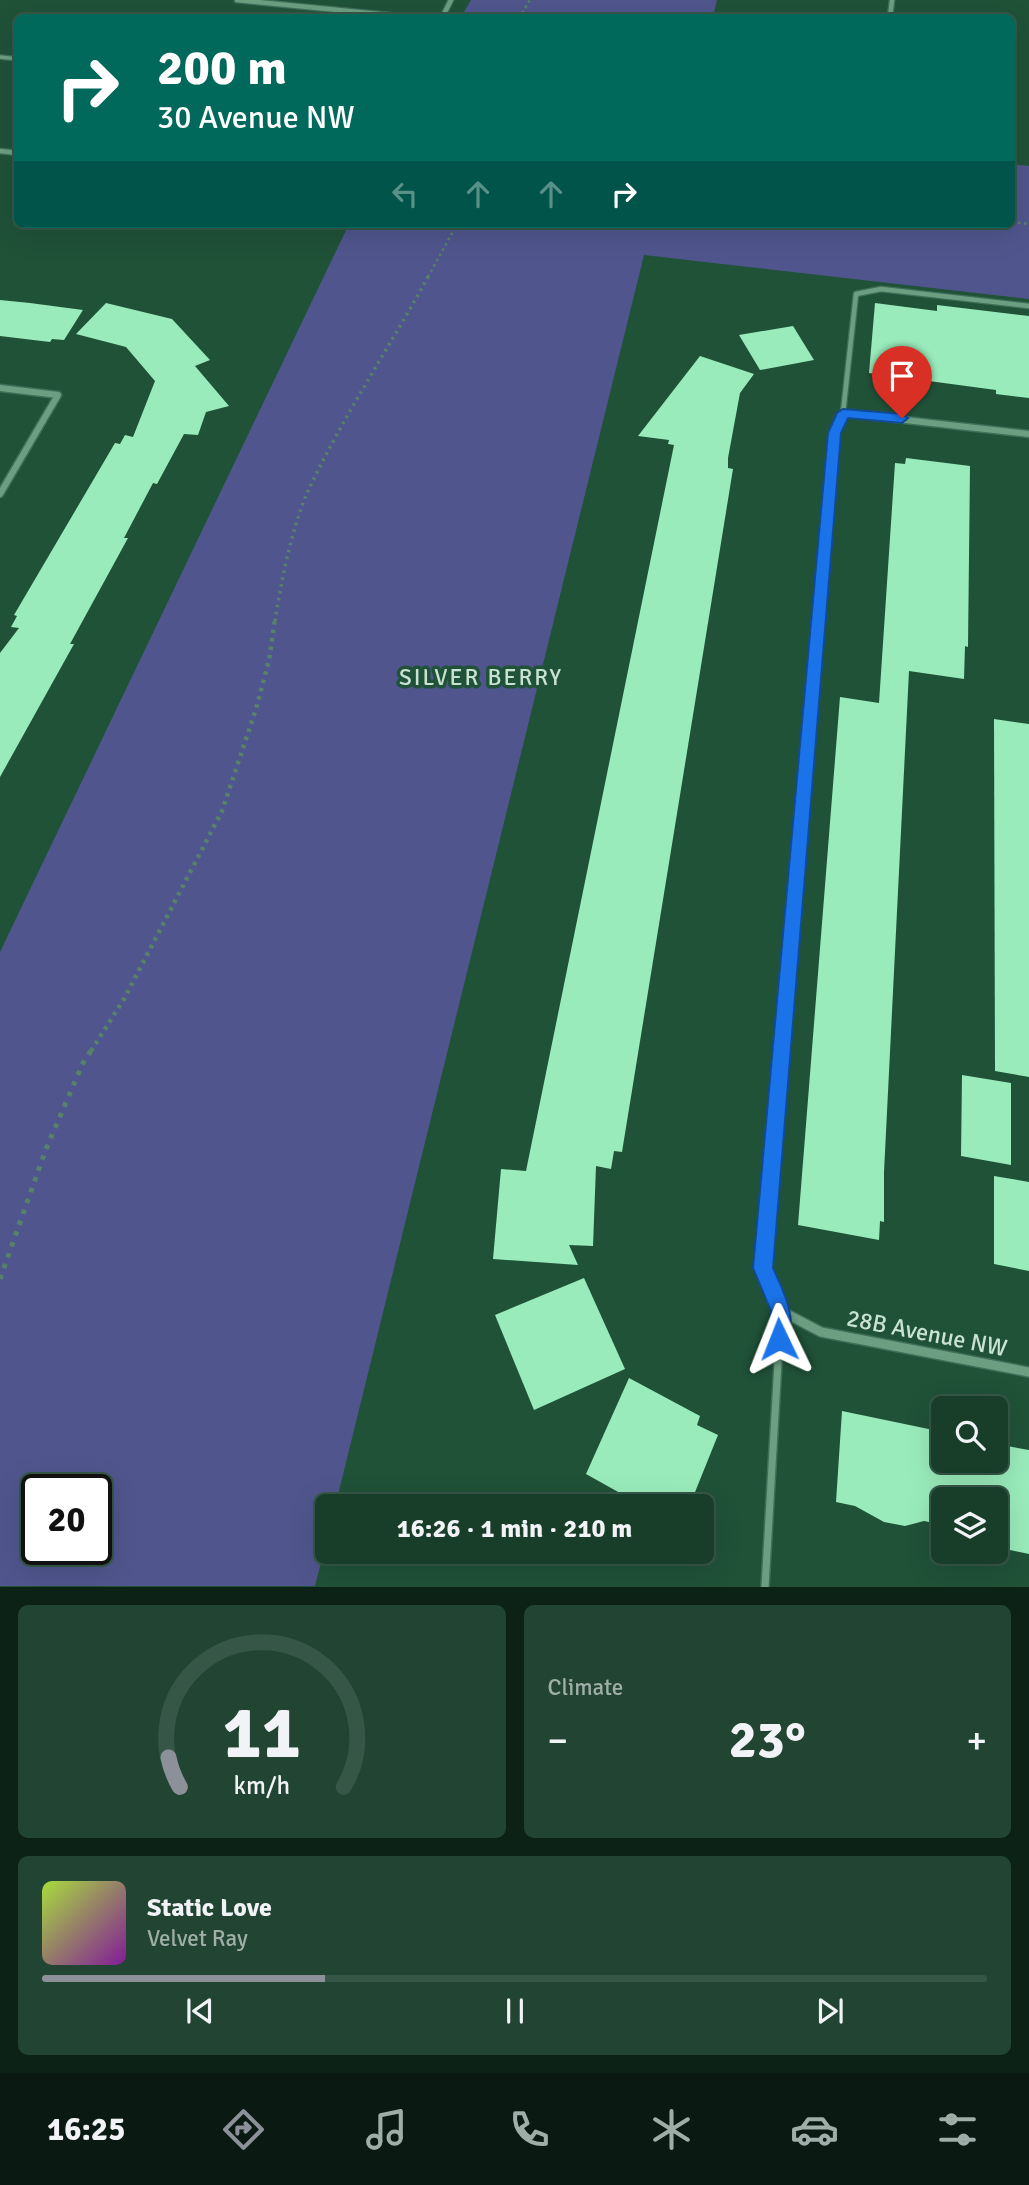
<!DOCTYPE html>
<meta charset="utf-8">
<style>
:root{--surface:#183e2a;--page:#214532;--text:#f1f3f6;--muted:#9faea8;--line:#365747;--accent:#8c9099}
body{margin:0;font-family:Signika,sans-serif;background:var(--page);color:var(--text);height:100vh;display:flex;flex-direction:column;font-size:26px;white-space:nowrap}
*{box-sizing:border-box;margin:0}
p{font-size:23px;color:var(--muted)}
.icon{flex:none;width:38px;height:38px;fill:none;stroke:currentColor;stroke-width:2;stroke-linecap:round;stroke-linejoin:round}
.map{position:relative;height:1587px;overflow:hidden}
.side{display:flex;flex-direction:column;gap:18px;padding:18px;background:#0d2217;flex:1}
.side>*{flex:none}
.top-card{position:absolute;left:14px;top:14px;width:1001px;height:214px;border-radius:10px;box-shadow:0 7px 28px #0002,0 0 0 2px var(--line);background:#00695c;color:#fff;overflow:hidden}
.tools{position:absolute;left:931px;top:1396px;display:grid;gap:14px}
.tools a{display:grid;place-items:center;width:77px;height:77px;border-radius:10px;background:var(--surface);box-shadow:0 7px 28px #0002,0 0 0 2px var(--line);font-size:35px}
.speed{position:absolute;left:21px;top:1474px;display:flex;gap:14px;font-size:35px;font-weight:700;text-align:center}
.speed>*{display:grid;place-content:center;width:91px;height:91px;border-radius:50%;background:var(--surface);box-shadow:0 7px 28px #0002,0 0 0 2px var(--line);line-height:1}
.speed .limit{border:4px solid #111;border-radius:10px;background:#fff;color:#111}
.pin{position:absolute;display:grid;place-items:center;width:60px;height:60px;color:#fff;margin:-72px -30px;border-radius:50% 50% 50% 0;rotate:-45deg;box-shadow:0 0 7px #0007}
.pin .icon{rotate:45deg}
.me{position:absolute;width:77px;margin:-38px;rotate:358deg;stroke-linejoin:round;filter:drop-shadow(0 0 5px #0008)}
.turn{display:flex;align-items:center;gap:24px;height:147px;padding:0 28px;font-size:32px}
.turn .icon{width:91px;height:91px;stroke-width:2.5}
.turn b{display:block;font-size:49px;line-height:60px}
.lanes{display:flex;align-items:center;height:66px;padding:0 28px;background:#0003;justify-content:center;gap:35px;direction:ltr}
.lanes .off{opacity:.35}
.big{font-size:52px;font-weight:700;line-height:1.1}
.side .tile{flex:1;display:flex;flex-direction:column;justify-content:center;gap:10px;min-width:0;padding:0 24px;border-radius:10px;background:var(--page)}
.side .dial{align-items:center;gap:0}
.dial svg{height:182px;overflow:visible;fill:none;stroke:var(--line);stroke-width:7;stroke-linecap:round;text-anchor:middle}
.dial text{fill:var(--text);stroke:none}
.song{display:flex;align-items:center;gap:21px}
.cover{width:84px;height:84px;border-radius:10px;background:linear-gradient(135deg,hsl(80 70% 55%),hsl(290 70% 35%))}
.played{height:7px;border-radius:4px;background:linear-gradient(90deg,var(--accent) 30%,var(--line) 30%)}
.keys{display:flex;justify-content:space-around;direction:ltr}
.heat{display:flex;justify-content:space-between;align-items:center;font-size:38px;direction:ltr}
.side .tiles{flex:1;display:grid;gap:18px;grid-template-columns:1fr 1fr}
.tile:last-child{grid-column:span 2}
.trip{position:absolute;left:315px;top:1494px;width:399px;height:70px;border-radius:10px;background:var(--surface);box-shadow:0 7px 28px #0002,0 0 0 2px var(--line);font-weight:700;line-height:70px;text-align:center}
.menu{display:flex;height:112px;justify-content:space-around;align-items:center;background:#0a1911;color:var(--muted)}
.menu .icon{width:49px;height:49px}
.menu .on{color:var(--accent)}
.menu b{font-size:32px;color:var(--text)}
.map>svg:first-child{display:block}
</style>
<div class="map">
<svg width="1029" height="1587" viewBox="0 0 1029 1587">
<rect width="100%" height="100%" fill="#205238"/>
<g fill="#50568d" fill-rule="evenodd">
<polygon points="471,0 717,0 713,17 461,17"/>
<path d="M1012,164L1029,166V299L644,255L335,1507H327V1538L315,1586H0V952L349,224H1012ZM37,1489H96V1549H37Z"/>
</g>
<g fill="#99ebbb">
<polygon points="0,300 30,303 83,310 64,340 52,339 50,342 0,336"/>
<polygon points="106,303 172,319 210,360 195,366 229,406 206,412 198,435 184,434 157,484 153,483 124,538 128,538 70,644 74,644 0,777 0,653 19,628 11,627 17,616 14,615 115,443 120,444 125,435 133,437 155,381 126,347 76,334"/>
<polygon points="875,303 937,311 937,305 1029,316 1029,398 996,394 996,390 869,373"/>
<polygon points="793,326 814,360 760,370 739,335"/>
<polygon points="700,356 754,374 740,393 728,458 728,468 733,469 622,1152 614,1151 611,1169 596,1166 593,1246 569,1245 578,1265 493,1259 501,1169 526,1171 674,445 668,444 669,440 638,436"/>
<polygon points="906,458 970,466 968,647 965,646 964,679 909,671 884,1172 884,1222 880,1221 879,1240 798,1225 840,697 879,703 895,463 905,464"/>
<polygon points="994,719 1029,724 1029,1077 995,1071"/>
<polygon points="962,1075 1011,1083 1011,1165 961,1156"/>
<polygon points="994,1176 1029,1182 1029,1271 994,1264"/>
<polygon points="584,1278 625,1369 534,1410 495,1315"/>
<polygon points="629,1378 700,1416 697,1425 718,1435 689,1507 645,1507 586,1474"/>
<polygon points="842,1411 943,1432 943,1461 996,1461 996,1444 1029,1450 1029,1554 996,1547 996,1500 943,1500 943,1525 924,1521 905,1526 884,1522 855,1506 836,1502"/>
</g>
<g fill="none" stroke-linecap="round" stroke-linejoin="round">
<defs>
<polyline id="service-far2" points="0,57 18,59"/>
<polyline id="service-far1" points="843,413 856,294 881,289 1029,306"/>
<polyline id="service" points="765,1587 781,1311"/>
<g id="minor-far3">
<polyline points="237,0 419,18"/>
<polyline points="442,18 451,0"/>
<polyline points="890,18 892,0"/>
<polyline points="0,151 18,153"/>
</g>
<g id="minor-far2">
<polyline points="0,388 58,395 0,494"/>
<polyline points="819,621 835,434 843,413 1029,434"/>
</g>
<polyline id="minor-far1" points="782,1051 819,619"/>
<polyline id="minor" points="782,1049 763,1268 781,1311 821,1332 1029,1372"/>
</defs>
<use href="#service-far2" stroke="#406e58" stroke-width="6"/>
<use href="#service-far1" stroke="#406e58" stroke-width="7"/>
<use href="#service" stroke="#406e58" stroke-width="10"/>
<use href="#minor-far3" stroke="#406e58" stroke-width="7"/>
<use href="#minor-far2" stroke="#406e58" stroke-width="9"/>
<use href="#minor-far1" stroke="#406e58" stroke-width="10"/>
<use href="#minor" stroke="#406e58" stroke-width="12"/>
<g stroke="#57816a" stroke-width="2.5" stroke-dasharray="2.5 3.5" stroke-linecap="butt">
<polyline points="519,18 530,0"/>
<polyline points="1012,222 1029,224"/>
<polyline points="428,277 457,224"/>
</g>
<path stroke="#57816a" stroke-width="3.5" stroke-dasharray="2.5 4.5" stroke-linecap="butt" d="M275,621C281,582 292,527 308,491C343,416 390,347 429,275"/>
<polyline stroke="#57816a" stroke-width="4.5" stroke-dasharray="3.5 5" stroke-linecap="butt" points="91,1051 124,999 222,811 256,709 269,660 275,619"/>
<polyline stroke="#57816a" stroke-width="5" stroke-dasharray="4.5 7" stroke-linecap="butt" points="0,1279 46,1149 83,1063 92,1049"/>
<use href="#service-far2" stroke="#6c9f81" stroke-width="3.5"/>
<use href="#service-far1" stroke="#6c9f81" stroke-width="4.5"/>
<use href="#service" stroke="#6c9f81" stroke-width="7"/>
<use href="#minor-far3" stroke="#6c9f81" stroke-width="4.5"/>
<use href="#minor-far2" stroke="#6c9f81" stroke-width="6"/>
<use href="#minor-far1" stroke="#6c9f81" stroke-width="7"/>
<use href="#minor" stroke="#6c9f81" stroke-width="9"/>
</g>
<path fill="#1a73e8" stroke="#114b97" stroke-width="2" d="M843,409L902,414L908,418L902,423L848,418L841,433L773,1268C784,1293 798,1318 787,1346L779,1349L772,1346L769,1339L771,1311L753,1268L828,433L837,413Z"/>
<g text-anchor="middle" dominant-baseline="central" stroke-width="7" stroke-linejoin="round" paint-order="stroke">
<g font-size="23" letter-spacing="2" fill="#c9e3d3" stroke="#205238">
<text x="481" y="677">SILVER BERRY</text>
</g>
<g font-size="24" fill="#c9e3d3" stroke="#205238">
<text transform="translate(927 1333) rotate(11)">28B Avenue NW</text>
</g>
</g>
</svg>
<div class="tools">
<a><svg class="icon" aria-label="search" viewBox="0 0 24 24"><circle cx="10" cy="10" r="6"/><path d="M15 15l6 6"/></svg></a>
<a><svg class="icon" aria-label="layers" viewBox="0 0 24 24"><path d="M12 4l9 5-9 5-9-5zM3 14l9 5 9-5"/></svg></a>
</div>
<div class="speed"><div class="limit">20</div></div>
<div class="pin" style="left:902px;top:418px;background:#d93025"><svg class="icon" aria-label="arrive" viewBox="0 0 24 24"><path d="M6 21V4h12l-3 4 3 4H6"/></svg></div>
<svg class="me" style="left:779px;top:1339px" viewBox="-20 -20 40 40"><path d="M0-17L14 15 0 8-14 15z" fill="#1a73e8" stroke="#fff" stroke-width="4"/></svg>
<div class="trip">16:26 · 1 min · 210 m</div>
<div class="top-card">
<div class="turn"><svg class="icon" aria-label="right" viewBox="0 0 24 24"><path d="M7 20v-9h11M14 6l5 5-5 5"/></svg><div><b>200 m</b>30 Avenue NW</div></div>
<div class="lanes"><svg class="icon off" aria-label="left" viewBox="0 0 24 24"><path d="M17 20v-9H6M10 6l-5 5 5 5"/></svg><svg class="icon off" aria-label="ahead" viewBox="0 0 24 24"><path d="M12 20V5M6 11l6-6 6 6"/></svg><svg class="icon off" aria-label="ahead" viewBox="0 0 24 24"><path d="M12 20V5M6 11l6-6 6 6"/></svg><svg class="icon" aria-label="right" viewBox="0 0 24 24"><path d="M7 20v-9h11M14 6l5 5-5 5"/></svg></div>
</div>
</div>
<section class="side">
<div class="tiles">
<div class="tile dial"><svg viewBox="0 0 100 80">
<path d="M14 69A42 42 0 1 1 86 69"/>
<path d="M14 69A42 42 0 0 1 9 56" stroke="#8c9099"/>
<text x="50" y="56" font-size="32" font-weight="700">11</text>
<text x="50" y="72" font-size="11">km/h</text>
</svg></div>
<div class="tile"><p>Climate</p>
<div class="heat"><a>−</a><b class="big">23°</b><a>+</a></div>
</div>
<div class="tile">
<div class="song"><i class="cover"></i><div><b>Static Love</b><p>Velvet Ray</p></div></div>
<div class="played"></div>
<div class="keys"><svg class="icon" aria-label="previous" viewBox="0 0 24 24"><path d="M18 5L8 12l10 7zM5 5v14"/></svg><svg class="icon" aria-label="pause" viewBox="0 0 24 24"><path d="M8 5v14M16 5v14"/></svg><svg class="icon" aria-label="next" viewBox="0 0 24 24"><path d="M6 5l10 7-10 7zM19 5v14"/></svg></div>
</div>
</div>
</section>
<nav class="menu">
<b>16:25</b>
<svg class="icon on" aria-label="directions" viewBox="0 0 24 24"><path d="M12 3l9 9-9 9-9-9zM9 14v-3h6M13 9l2 2-2 2"/></svg>
<svg class="icon" aria-label="music" viewBox="0 0 24 24"><path d="M9 18V5l10-2v13"/><circle cx="6" cy="18" r="3"/><circle cx="16" cy="16" r="3"/></svg>
<svg class="icon" aria-label="phone" viewBox="0 0 24 24"><path d="M5 4h4l2 5-3 2q2 4 5 5l2-3 5 2v4C11 20 4 13 5 4z"/></svg>
<svg class="icon" aria-label="climate" viewBox="0 0 24 24"><path d="M12 3v18M4 7l16 10M4 17L20 7"/></svg>
<svg class="icon" aria-label="car" viewBox="0 0 24 24"><path d="M5 17H2v-5l4-1 3-4h7l3 4 3 1v5h-3M9 17h6M6 11h13"/><circle cx="7" cy="17" r="2"/><circle cx="17" cy="17" r="2"/></svg>
<svg class="icon" aria-label="filters" viewBox="0 0 24 24"><path d="M4 7h16M4 17h16"/><circle cx="9" cy="7" r="2"/><circle cx="15" cy="17" r="2"/></svg>
</nav>
